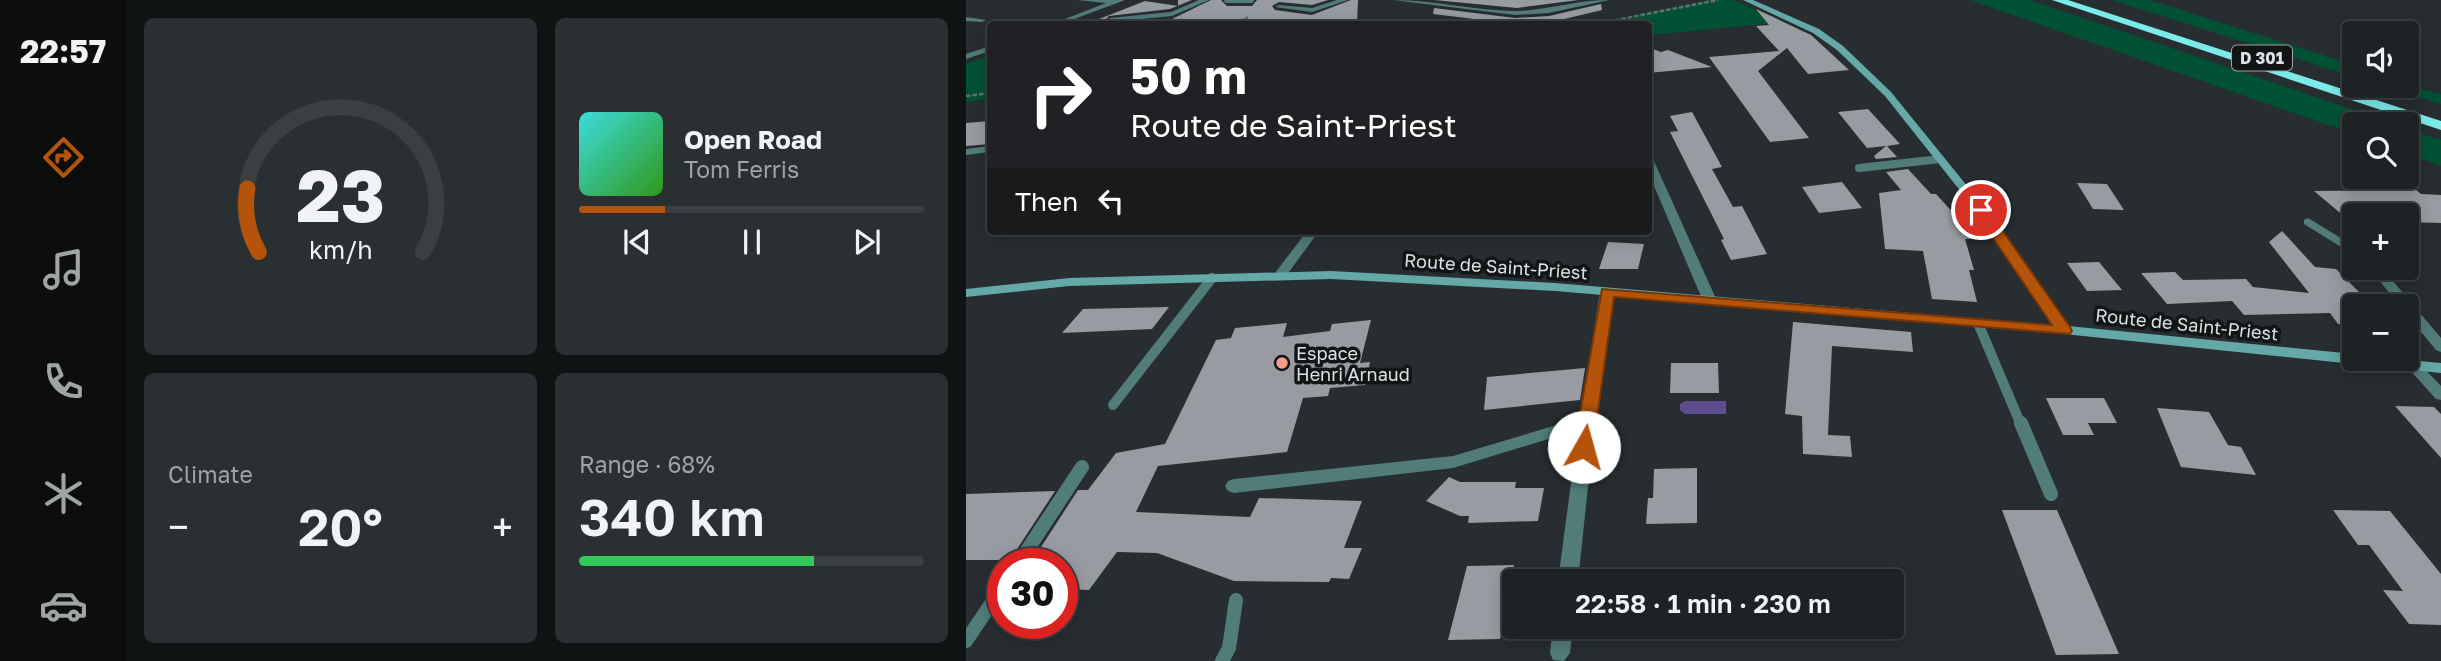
<!DOCTYPE html>
<meta charset="utf-8">
<style>
:root{--surface:#1d2224;--page:#2a2f31;--text:#f1f3f6;--muted:#a0a4a6;--line:#3b3f41;--accent:#b45309}
body{margin:0;font-family:"Golos Text",sans-serif;background:var(--page);color:var(--text);height:100vh;display:flex;flex-direction:column;font-size:26px;white-space:nowrap}
*{box-sizing:border-box;margin:0}
p{font-size:23px;color:var(--muted)}
.icon{flex:none;width:38px;height:38px;fill:none;stroke:currentColor;stroke-width:2;stroke-linecap:round;stroke-linejoin:round}
.map{position:relative;flex:1;overflow:hidden}
.sheet{display:flex;flex-direction:column;gap:18px;padding:18px;background:#101314;width:840px}
.sheet>*{flex:none}
.guide{position:absolute;left:21px;top:21px;width:665px;height:214px;border-radius:7px;box-shadow:0 4px 18px #0003,0 0 0 2px var(--line);background:#202124;color:#fff;overflow:hidden}
.tools{position:absolute;left:1376px;top:21px;display:grid;gap:14px}
.tools a{display:grid;place-items:center;width:77px;height:77px;border-radius:7px;background:var(--surface);box-shadow:0 4px 18px #0003,0 0 0 2px var(--line);font-size:35px}
.speed{position:absolute;left:21px;top:548px;display:flex;gap:14px;font-size:35px;font-weight:700;text-align:center}
.speed>*{display:grid;place-content:center;width:91px;height:91px;border-radius:50%;background:var(--surface);box-shadow:0 4px 18px #0003,0 0 0 2px var(--line);line-height:1}
.speed .limit{border:10px solid #d22;background:#fff;color:#111}
.pin{position:absolute;display:grid;place-items:center;width:60px;height:60px;color:#fff;margin:-30px;border:4px solid #fff;border-radius:50%;box-shadow:0 2px 7px #0007}
.me{position:absolute;width:77px;margin:-38px;rotate:7deg;stroke-linejoin:round;filter:drop-shadow(0 0 5px #0008)}
.turn{display:flex;align-items:center;gap:24px;height:147px;padding:0 28px;font-size:32px}
.turn .icon{width:91px;height:91px;stroke-width:2.5}
.turn b{display:block;font-size:49px;line-height:60px}
.then{display:flex;align-items:center;height:66px;padding:0 28px;background:#0003;gap:14px;font-size:26px}
.big{font-size:52px;font-weight:600;line-height:1.1}
.sheet .card{flex:1;display:flex;flex-direction:column;justify-content:center;gap:10px;min-width:0;padding:0 24px;border-radius:10px;background:var(--page)}
.sheet .dial{align-items:center;gap:0}
.dial svg{height:182px;overflow:visible;fill:none;stroke:var(--line);stroke-width:7;stroke-linecap:round;text-anchor:middle}
.dial text{fill:var(--text);stroke:none}
.song{display:flex;align-items:center;gap:21px}
.cover{width:84px;height:84px;border-radius:10px;background:linear-gradient(135deg,hsl(180 70% 55%),hsl(110 70% 35%))}
.played{height:7px;border-radius:4px;background:linear-gradient(90deg,var(--accent) 25%,var(--line) 25%)}
.keys{display:flex;justify-content:space-around;direction:ltr}
.heat{display:flex;justify-content:space-between;align-items:center;font-size:38px;direction:ltr}
.charge{height:10px;border-radius:5px;background:linear-gradient(90deg,#34c759 68%,var(--line) 0)}
.sheet .tiles{flex:1;display:grid;gap:18px;grid-template-columns:repeat(2,1fr)}
.trip{position:absolute;left:536px;top:569px;width:402px;height:70px;border-radius:7px;background:var(--surface);box-shadow:0 4px 18px #0003,0 0 0 2px var(--line);font-weight:600;line-height:70px;text-align:center}
main{display:flex;flex:1;min-height:0}
.tabs{display:flex;flex-direction:column;width:126px;justify-content:space-around;align-items:center;background:#0c0e0e;color:var(--muted)}
.tabs .icon{width:49px;height:49px}
.tabs .selected{color:var(--accent)}
.tabs b{font-size:32px;color:var(--text)}
.map>svg:first-child{display:block}
</style>
<main>
<nav class="tabs">
<b>22:57</b>
<svg class="icon selected" aria-label="directions" viewBox="0 0 24 24"><path d="M12 3l9 9-9 9-9-9zM9 14v-3h6M13 9l2 2-2 2"/></svg>
<svg class="icon" aria-label="music" viewBox="0 0 24 24"><path d="M9 18V5l10-2v13"/><circle cx="6" cy="18" r="3"/><circle cx="16" cy="16" r="3"/></svg>
<svg class="icon" aria-label="phone" viewBox="0 0 24 24"><path d="M5 4h4l2 5-3 2q2 4 5 5l2-3 5 2v4C11 20 4 13 5 4z"/></svg>
<svg class="icon" aria-label="climate" viewBox="0 0 24 24"><path d="M12 3v18M4 7l16 10M4 17L20 7"/></svg>
<svg class="icon" aria-label="car" viewBox="0 0 24 24"><path d="M5 17H2v-5l4-1 3-4h7l3 4 3 1v5h-3M9 17h6M6 11h13"/><circle cx="7" cy="17" r="2"/><circle cx="17" cy="17" r="2"/></svg>
</nav>
<section class="sheet">
<div class="tiles">
<div class="card dial"><svg viewBox="0 0 100 80">
<path d="M14 69A42 42 0 1 1 86 69"/>
<path d="M14 69A42 42 0 0 1 9 41" stroke="#b45309"/>
<text x="50" y="56" font-size="32" font-weight="700">23</text>
<text x="50" y="72" font-size="11">km/h</text>
</svg></div>
<div class="card">
<div class="song"><i class="cover"></i><div><b>Open Road</b><p>Tom Ferris</p></div></div>
<div class="played"></div>
<div class="keys"><svg class="icon" aria-label="previous" viewBox="0 0 24 24"><path d="M18 5L8 12l10 7zM5 5v14"/></svg><svg class="icon" aria-label="pause" viewBox="0 0 24 24"><path d="M8 5v14M16 5v14"/></svg><svg class="icon" aria-label="next" viewBox="0 0 24 24"><path d="M6 5l10 7-10 7zM19 5v14"/></svg></div>
</div>
<div class="card"><p>Climate</p>
<div class="heat"><a>−</a><b class="big">20°</b><a>+</a></div>
</div>
<div class="card"><p>Range · 68%</p><b class="big">340 km</b><div class="charge"></div></div>
</div>
</section>
<div class="map">
<svg width="1475" height="661" viewBox="0 0 1475 661">
<rect width="100%" height="100%" fill="#272d30"/>
<g fill="#015234">
<polygon points="743,0 767,0 819,22 683,35 682,24 623,24"/>
<polygon points="1004,0 1063,0 1430,124 1388,124 1388,134"/>
<polygon points="1146,0 1184,0 1388,65 1388,77"/>
<polygon points="24,55 24,99 0,102 0,64"/>
<polygon points="1440,83 1475,95 1475,104 1416,86 1440,86"/>
<polygon points="1440,128 1475,140 1475,166 1440,153"/>
</g>
<polygon fill="#5f4e8f" points="719,401 760,401 760,414 719,414 714,410 714,404"/>
<g fill="#989ca2">
<polygon points="212,0 226,0 204,9 143,16 138,21 144,24 124,24 123,23 179,1 212,6"/>
<polygon points="245,0 255,0 261,6 286,6 291,0 362,0 346,5 313,2 306,6 309,10 346,15 385,0 392,0 391,24 145,24 206,19"/>
<polygon points="468,0 612,0 551,8"/>
<polygon points="635,4 636,10 586,22 550,24 467,14 468,8 549,18 583,16"/>
<polygon points="790,9 845,35 883,70 842,74 821,48 792,71 843,138 804,142 743,57 813,51 790,26 803,25"/>
<polygon points="682,47 695,52 702,50 746,67 682,73"/>
<polygon points="902,109 934,144 921,146 931,157 910,159 908,156 920,146 901,148 872,112"/>
<polygon points="726,112 756,167 746,169 767,207 776,206 801,254 765,260 755,240 758,239 704,132 712,131 704,116"/>
<polygon points="24,121 24,144 0,146 0,123"/>
<polygon points="942,169 965,194 970,194 1011,239 999,239 1008,270 1003,270 1011,302 966,299 957,251 919,249 913,193 935,190 920,172"/>
<polygon points="876,182 896,208 853,213 836,187"/>
<polygon points="1111,183 1141,184 1158,210 1127,209"/>
<polygon points="1450,190 1455,194 1475,195 1475,223 1440,222 1440,215 1373,212 1348,191"/>
<polygon points="1316,231 1349,267 1370,269 1399,298 1403,306 1388,306 1388,325 1372,324 1364,313 1278,315 1266,301 1201,304 1175,273 1209,272 1217,280 1280,279 1287,287 1343,293 1303,242"/>
<polygon points="642,242 678,244 672,269 633,269"/>
<polygon points="1133,262 1156,290 1121,291 1101,263"/>
<polygon points="203,307 186,329 96,333 117,309"/>
<polygon points="405,320 394,363 404,362 399,385 364,388 362,396 337,398 321,452 192,466 170,512 284,517 293,498 396,501 378,548 396,548 383,579 365,578 363,582 268,581 191,553 151,552 123,590 96,589 96,564 64,564 112,490 122,490 150,453 199,444 250,340 265,338 269,328 321,323 317,337 364,331 366,324"/>
<polygon points="827,322 945,332 947,352 866,346 862,435 884,436 886,457 837,454 836,416 819,414"/>
<polygon points="705,363 752,363 753,393 704,393"/>
<polygon points="619,368 614,400 518,410 521,377"/>
<polygon points="1080,398 1138,398 1151,423 1122,423 1128,435 1097,435"/>
<polygon points="1429,406 1468,407 1475,414 1475,458"/>
<polygon points="1191,408 1243,412 1262,445 1275,447 1290,475 1215,467"/>
<polygon points="731,468 731,523 680,524 682,498 687,498 688,469"/>
<polygon points="483,477 494,482 550,482 549,488 578,488 572,521 502,523 503,516 494,516 460,501"/>
<polygon points="89,491 44,560 0,560 0,494"/>
<polygon points="1036,510 1091,510 1153,654 1090,655"/>
<polygon points="1367,510 1424,511 1475,574 1475,625 1443,624 1417,590 1437,591 1403,545 1392,545"/>
<polygon points="548,565 534,639 482,640 501,566"/>
</g>
<g fill="none" stroke-linecap="round" stroke-linejoin="round">
<g stroke="#686d70" stroke-width="2.5" stroke-dasharray="4.5 2" stroke-linecap="butt">
<polyline points="266,24 283,17"/>
<polyline points="419,24 443,24"/>
<polyline points="630,24 752,0"/>
<polyline points="0,96 24,93"/>
</g>
<polyline stroke="#527c7a" stroke-width="6" points="261,0 285,0"/>
<polyline stroke="#527c7a" stroke-width="8" points="893,168 974,159"/>
<g stroke="#527c7a" stroke-width="10">
<polyline points="1012,323 1055,425"/>
<polyline points="147,405 246,278"/>
</g>
<g stroke="#527c7a" stroke-width="14">
<polyline points="1055,423 1085,494"/>
<polyline points="52,564 116,467"/>
<polyline points="0,641 37,586"/>
<polyline points="256,661 263,648 270,600"/>
</g>
<g fill="#527c7a" fill-rule="evenodd">
<polygon points="111,0 159,0 95,24 86,24 140,3"/>
<polygon points="233,0 243,0 206,16 144,22 140,20 144,18 205,12"/>
<polygon points="371,0 382,0 346,12 309,7 313,5 346,8"/>
<path d="M427,0C469,0 510,11 551,11C582,10 612,0 643,0L583,13L549,15Z"/>
<polygon points="0,17 20,20 16,22 0,21"/>
<polygon points="24,46 24,51 0,59 0,54"/>
<polygon points="24,146 24,152 0,155 0,149"/>
<polygon points="682,156 687,159 751,301 749,304 744,305 737,301 682,172"/>
<polygon points="1342,218 1388,246 1388,255 1338,224 1338,220"/>
<polygon points="341,231 353,231 317,280 307,280 306,277"/>
<polygon points="1403,268 1416,268 1475,338 1475,352 1470,350 1440,314 1440,306 1434,306"/>
<polygon points="641,288 648,292 629,421 612,581 592,581 612,430 487,468 268,493 262,491 259,486 262,481 268,479 487,456 614,418 634,292"/>
<polygon points="1448,361 1453,363 1475,386 1475,400 1470,399 1443,369 1441,366 1443,363"/>
<polygon points="587,626 607,626 604,653 598,661 587,660 584,653"/>
</g>
<polygon fill="#64a9a7" fill-rule="evenodd" points="777,0 787,0 853,29 877,46 925,92 1019,208 1102,326 1388,354 1388,359 1431,359 1475,363 1475,373 1098,334 589,291 365,279 103,286 0,297 0,289 103,278 365,271 589,283 1087,325 1011,212 919,96 871,50 847,33"/>
<polygon fill="#7bebe9" fill-rule="evenodd" points="1086,0 1102,0 1475,121 1475,130"/>
</g>
<polygon fill="#b45309" stroke="#753606" stroke-width="2" points="1015,206 1020,207 1104,327 1106,331 1104,334 648,297 627,447 624,452 611,452 608,447 636,289 1086,325 1008,210"/>
<circle fill="#f49e8a" stroke="#121516" stroke-width="2.5" cx="316" cy="363" r="7"/>
<g text-anchor="middle" dominant-baseline="central" stroke-width="7" stroke-linejoin="round" paint-order="stroke">
<rect fill="#121516" stroke="#a0a4a6" stroke-width="2" x="1266" y="45.5" width="60" height="25" rx="5"/>
<g font-size="16" font-weight="bold" fill="#dde1e3">
<text x="1296" y="58">D 301</text>
</g>
<g font-size="18" fill="#dde1e3" stroke="#121516">
<text transform="translate(530 266) rotate(4)">Route de Saint-Priest</text>
<text transform="translate(1221 324) rotate(6)">Route de Saint-Priest</text>
</g>
<g font-size="18" fill="#dde1e3" stroke="#121516" text-anchor="start">
<text x="330" y="353">Espace<tspan x="330" dy="21">Henri Arnaud</tspan></text>
</g>
</g>
</svg>
<div class="tools">
<a><svg class="icon" aria-label="sound" viewBox="0 0 24 24"><path d="M4 9h4l5-4v14l-5-4H4zM17 9q2 3 0 6"/></svg></a>
<a><svg class="icon" aria-label="search" viewBox="0 0 24 24"><circle cx="10" cy="10" r="6"/><path d="M15 15l6 6"/></svg></a>
<a>+</a>
<a>−</a>
</div>
<div class="speed"><div class="limit">30</div></div>
<div class="pin" style="left:1015px;top:210px;background:#d93025"><svg class="icon" aria-label="arrive" viewBox="0 0 24 24"><path d="M6 21V4h12l-3 4 3 4H6"/></svg></div>
<svg class="me" style="left:618px;top:447px" viewBox="-20 -20 40 40"><circle r="19" fill="#fff"/><path d="M0-13L10 11 0 6-10 11z" fill="#b45309"/></svg>
<div class="trip">22:58 · 1 min · 230 m</div>
<div class="guide">
<div class="turn"><svg class="icon" aria-label="right" viewBox="0 0 24 24"><path d="M7 20v-9h11M14 6l5 5-5 5"/></svg><div><b>50 m</b>Route de Saint-Priest</div></div>
<div class="then">Then<svg class="icon" aria-label="left" viewBox="0 0 24 24"><path d="M17 20v-9H6M10 6l-5 5 5 5"/></svg></div>
</div>
</div>
</main>
